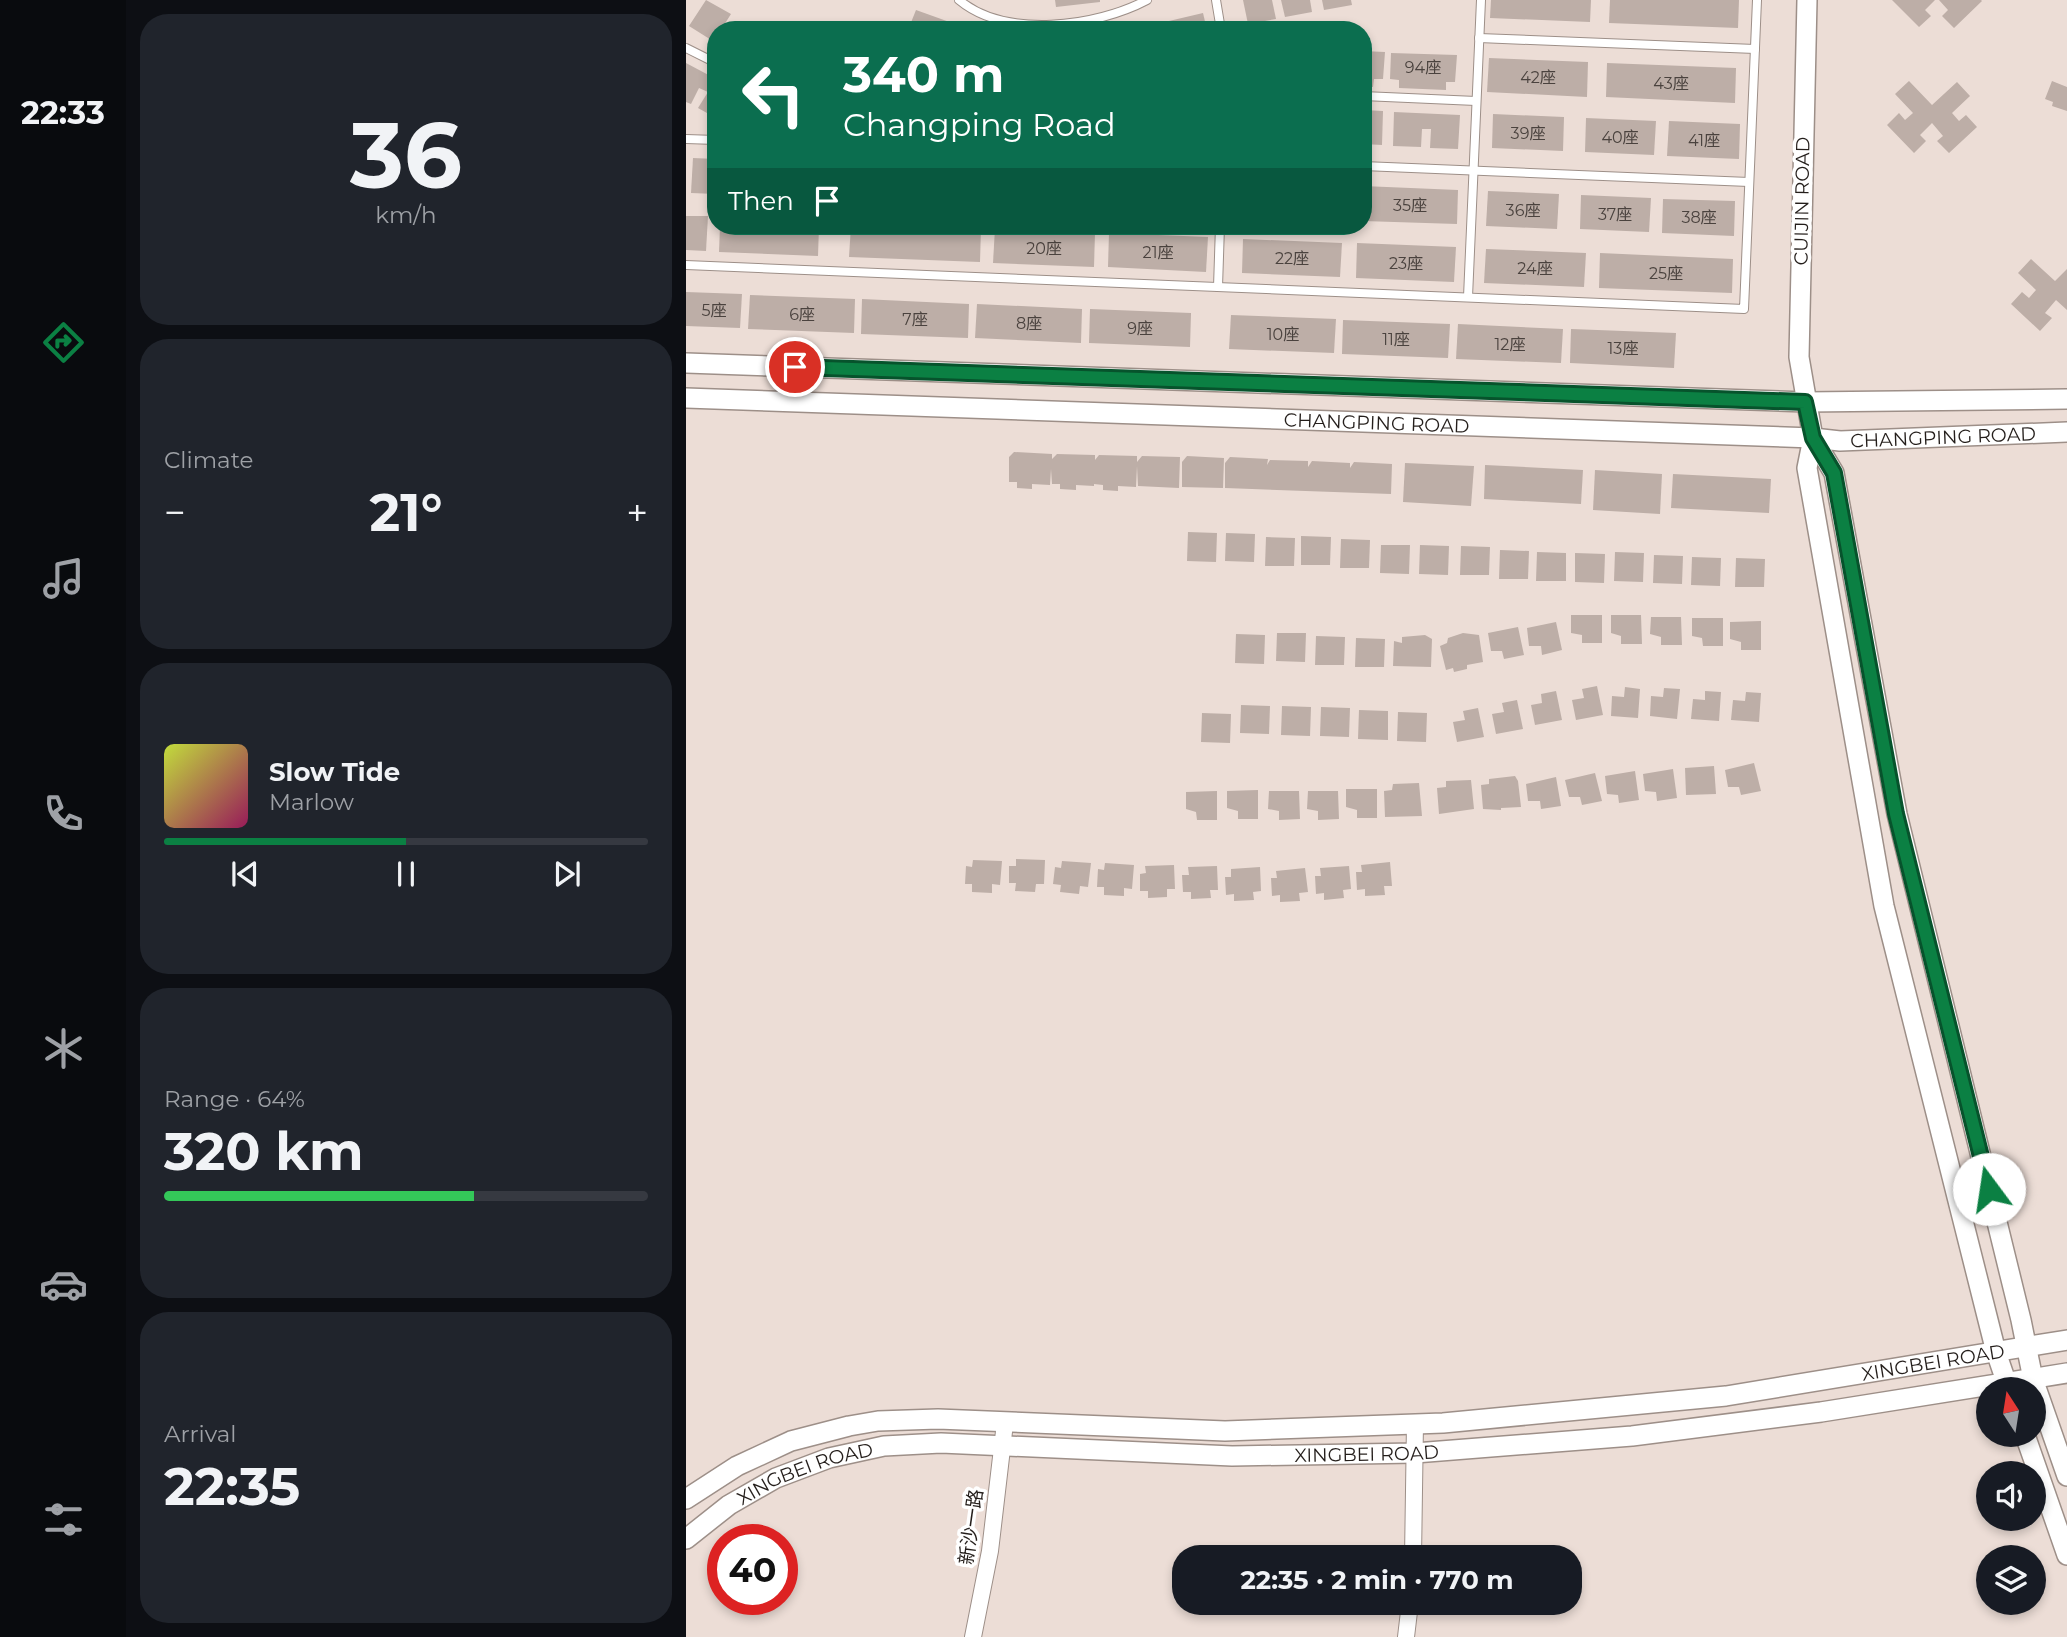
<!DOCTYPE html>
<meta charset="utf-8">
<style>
:root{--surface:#171b24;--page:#20242c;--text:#f1f3f6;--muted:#9ea1a6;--line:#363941;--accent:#0b8043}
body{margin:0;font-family:Montserrat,"Noto Sans SC",sans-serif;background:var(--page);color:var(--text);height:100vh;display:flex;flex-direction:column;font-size:26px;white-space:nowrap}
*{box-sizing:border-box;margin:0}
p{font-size:23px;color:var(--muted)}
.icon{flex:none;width:38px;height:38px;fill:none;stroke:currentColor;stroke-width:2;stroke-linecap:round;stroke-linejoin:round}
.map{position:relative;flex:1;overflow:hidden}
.panel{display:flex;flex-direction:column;gap:14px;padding:14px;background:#0d0f14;width:560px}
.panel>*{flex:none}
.banner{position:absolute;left:21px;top:21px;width:665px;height:214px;border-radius:28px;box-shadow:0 4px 10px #0003;background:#0b6e4f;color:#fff;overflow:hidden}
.needle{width:46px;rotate:348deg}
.controls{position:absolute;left:1290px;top:1377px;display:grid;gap:14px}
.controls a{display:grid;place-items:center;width:70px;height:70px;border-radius:50%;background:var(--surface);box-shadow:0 4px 10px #0003;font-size:35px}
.speed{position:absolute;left:21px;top:1524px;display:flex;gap:14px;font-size:35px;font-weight:700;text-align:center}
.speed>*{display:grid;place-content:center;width:91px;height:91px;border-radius:50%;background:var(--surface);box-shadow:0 4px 10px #0003;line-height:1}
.speed .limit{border:10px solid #d22;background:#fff;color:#111}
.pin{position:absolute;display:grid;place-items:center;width:60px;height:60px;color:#fff;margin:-30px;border:4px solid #fff;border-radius:50%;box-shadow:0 2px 7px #0007}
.me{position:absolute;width:77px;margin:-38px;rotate:346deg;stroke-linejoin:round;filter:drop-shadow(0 0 5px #0008)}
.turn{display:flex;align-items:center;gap:24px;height:147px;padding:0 21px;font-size:32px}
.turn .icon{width:91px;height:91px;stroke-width:2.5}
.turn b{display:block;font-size:49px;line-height:60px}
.then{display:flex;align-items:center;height:66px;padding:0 21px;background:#0003;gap:14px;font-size:26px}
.big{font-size:52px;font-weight:700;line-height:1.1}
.panel .tile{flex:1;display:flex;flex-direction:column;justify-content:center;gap:10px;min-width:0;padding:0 24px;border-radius:28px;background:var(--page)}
.panel .dial{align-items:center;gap:0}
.dial b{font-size:91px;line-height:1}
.song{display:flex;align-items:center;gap:21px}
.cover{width:84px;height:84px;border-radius:10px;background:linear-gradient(135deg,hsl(70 70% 55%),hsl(330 70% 35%))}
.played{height:7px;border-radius:4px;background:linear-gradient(90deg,var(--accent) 50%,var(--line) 50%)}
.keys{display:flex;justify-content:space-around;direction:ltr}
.heat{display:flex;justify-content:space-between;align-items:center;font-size:38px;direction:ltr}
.charge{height:10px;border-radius:5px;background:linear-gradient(90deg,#34c759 64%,var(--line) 0)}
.trip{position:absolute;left:486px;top:1545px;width:410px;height:70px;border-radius:28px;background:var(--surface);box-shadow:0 4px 10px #0003;font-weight:700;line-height:70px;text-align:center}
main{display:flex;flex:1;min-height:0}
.tabs{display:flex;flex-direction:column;width:126px;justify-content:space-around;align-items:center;background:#090b0e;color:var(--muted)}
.tabs .icon{width:49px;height:49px}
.tabs .current{color:var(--accent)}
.tabs b{font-size:32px;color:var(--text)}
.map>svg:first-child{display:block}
</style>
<main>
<nav class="tabs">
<b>22:33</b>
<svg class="icon current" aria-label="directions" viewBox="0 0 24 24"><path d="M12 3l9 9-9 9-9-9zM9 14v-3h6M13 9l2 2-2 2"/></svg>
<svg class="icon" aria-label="music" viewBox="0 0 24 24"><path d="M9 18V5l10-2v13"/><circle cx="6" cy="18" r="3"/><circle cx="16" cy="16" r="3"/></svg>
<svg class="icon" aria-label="phone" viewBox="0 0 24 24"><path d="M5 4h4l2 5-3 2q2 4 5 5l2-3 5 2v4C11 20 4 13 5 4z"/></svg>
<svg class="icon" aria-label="climate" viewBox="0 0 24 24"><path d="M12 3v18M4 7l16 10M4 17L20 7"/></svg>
<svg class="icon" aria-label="car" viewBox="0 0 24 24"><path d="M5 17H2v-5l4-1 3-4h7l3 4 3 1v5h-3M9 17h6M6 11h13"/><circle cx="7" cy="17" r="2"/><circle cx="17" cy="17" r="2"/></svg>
<svg class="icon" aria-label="filters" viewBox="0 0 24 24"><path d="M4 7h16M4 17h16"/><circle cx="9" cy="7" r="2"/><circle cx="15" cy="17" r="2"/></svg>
</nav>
<section class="panel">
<div class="tile dial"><b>36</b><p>km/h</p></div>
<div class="tile"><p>Climate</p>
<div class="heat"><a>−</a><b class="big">21°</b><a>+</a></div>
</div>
<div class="tile">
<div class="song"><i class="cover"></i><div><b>Slow Tide</b><p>Marlow</p></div></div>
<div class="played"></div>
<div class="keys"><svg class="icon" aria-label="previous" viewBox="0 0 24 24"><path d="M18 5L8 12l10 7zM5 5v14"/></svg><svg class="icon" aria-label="pause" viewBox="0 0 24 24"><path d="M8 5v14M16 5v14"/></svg><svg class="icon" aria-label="next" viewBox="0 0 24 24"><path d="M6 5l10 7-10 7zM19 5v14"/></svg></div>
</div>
<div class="tile"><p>Range · 64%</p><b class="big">320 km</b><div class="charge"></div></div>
<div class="tile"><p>Arrival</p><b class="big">22:35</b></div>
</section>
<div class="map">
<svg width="1381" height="1637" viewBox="0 0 1381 1637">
<rect width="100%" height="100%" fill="#ecddd6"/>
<g fill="#bdaea7">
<polygon points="20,0 45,14 38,25 46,30 30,30 30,43 3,26"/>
<polygon points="369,0 414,0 414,2 370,7"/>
<polygon points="557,0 586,0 590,19 562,24"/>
<polygon points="595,0 624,0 626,12 599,17"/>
<polygon points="636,0 665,0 666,5 638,10"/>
<polygon points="805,0 905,0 904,22 804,18"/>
<polygon points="924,0 1053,0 1052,28 923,23"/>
<polygon points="1206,0 1249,0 1239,10 1245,16 1233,27"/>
<polygon points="1253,0 1295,0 1296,1 1268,28 1256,16 1262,10"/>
<polygon points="230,10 283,29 283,30 222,30"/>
<polygon points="517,13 521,30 449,30 449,29"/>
<polygon points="677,51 699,52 697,79 688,79 687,87 677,86"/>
<polygon points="705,53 771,55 769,82 760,82 760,90 713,88 713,80 704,79"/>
<polygon points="803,58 902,62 901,97 801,92"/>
<polygon points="0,63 30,79 30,118 12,108 22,92 13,88 5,104 0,102"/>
<polygon points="921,63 1050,68 1049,103 920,97"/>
<polygon points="1223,81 1246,105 1271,82 1284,96 1266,113 1273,121 1280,115 1291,127 1263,153 1251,141 1257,136 1246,123 1234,135 1240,141 1228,153 1201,125 1213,113 1219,120 1227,113 1209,94"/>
<polygon points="1366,81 1381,87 1381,111 1366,106 1367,102 1359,99"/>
<polygon points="677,110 697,111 696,145 677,144"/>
<polygon points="708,112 774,115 772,149 744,148 745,129 736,129 735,147 707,146"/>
<polygon points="807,114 878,117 877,151 806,148"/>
<polygon points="900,118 970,121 968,155 899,152"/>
<polygon points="983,121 1054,124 1053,159 981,156"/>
<polygon points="7,158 30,159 30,194 5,193"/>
<polygon points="677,186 772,190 771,224 677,221"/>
<polygon points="802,191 873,194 871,229 800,226"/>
<polygon points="895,195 965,198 963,232 894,229"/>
<polygon points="977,199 1049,201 1048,236 976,233"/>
<polygon points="0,216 22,216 20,251 0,250"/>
<polygon points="34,226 133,226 132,256 33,252"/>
<polygon points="165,226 295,228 294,262 163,257"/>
<polygon points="309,228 409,233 408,267 307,263"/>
<polygon points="423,233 522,237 520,272 422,267"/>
<polygon points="557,239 656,243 654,277 556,273"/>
<polygon points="671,243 770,247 768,282 670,278"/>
<polygon points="800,249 900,253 898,287 798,283"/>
<polygon points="914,253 1047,259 1046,293 913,288"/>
<polygon points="1345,259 1369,281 1381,269 1381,310 1370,300 1359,313 1366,318 1354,331 1325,304 1336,292 1343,298 1350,290 1332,273"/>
<polygon points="0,292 56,294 54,328 0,326"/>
<polygon points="64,295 169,299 168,333 62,329"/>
<polygon points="176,299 283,304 282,338 175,334"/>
<polygon points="291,304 396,309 395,343 289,338"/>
<polygon points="404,309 505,313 504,347 403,343"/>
<polygon points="545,315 650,319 648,353 543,349"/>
<polygon points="657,320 764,324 762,358 656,354"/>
<polygon points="772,324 877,329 875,363 770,359"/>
<polygon points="885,329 990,333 988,368 884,363"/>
<polygon points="328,452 366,454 366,459 371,454 409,455 409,460 413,455 451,456 451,462 456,456 494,457 493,488 452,486 451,466 450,487 432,486 432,491 417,490 417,485 408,484 408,486 390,485 390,490 374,489 374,484 366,484 365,469 364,485 346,484 346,489 331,488 331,482 323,482 323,457"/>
<polygon points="501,456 538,458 537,488 496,487 496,462"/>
<polygon points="544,457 582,459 581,465 584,460 622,461 622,467 626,461 664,463 664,468 668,462 706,464 705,494 539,488 539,463"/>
<polygon points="719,463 788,466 785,506 717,502"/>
<polygon points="799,465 897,470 895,504 798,499"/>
<polygon points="909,470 976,474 974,514 907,510"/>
<polygon points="987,474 1085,479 1083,513 985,508"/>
<polygon points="502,532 531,533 530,562 501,561"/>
<polygon points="540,533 569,534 568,562 539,561"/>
<polygon points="615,536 645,537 644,565 615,565"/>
<polygon points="580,537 609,538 608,566 579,566"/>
<polygon points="655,539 684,540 683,568 654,568"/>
<polygon points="695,545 724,545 723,574 694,573"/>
<polygon points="734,545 763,546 762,575 733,574"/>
<polygon points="775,546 804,547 803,575 774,575"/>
<polygon points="814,550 843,551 842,579 813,579"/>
<polygon points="851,552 880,553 880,581 850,581"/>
<polygon points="929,552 958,553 957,582 928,581"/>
<polygon points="889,553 919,554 918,583 889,582"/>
<polygon points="968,555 997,556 996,584 967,583"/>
<polygon points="1006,557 1035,558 1034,586 1005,585"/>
<polygon points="1050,558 1079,559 1078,587 1049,587"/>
<polygon points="885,615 916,615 916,643 896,643 896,635 885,633"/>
<polygon points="925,615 955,615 956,644 935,644 935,636 925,633"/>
<polygon points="965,617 995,617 996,645 975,645 975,637 964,634"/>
<polygon points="1006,618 1037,618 1037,646 1017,646 1016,638 1006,636"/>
<polygon points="1075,621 1075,650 1055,650 1055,642 1044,639 1044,622"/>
<polygon points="870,622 876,650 856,655 855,646 843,646 841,628"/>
<polygon points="832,627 838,655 818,659 816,651 805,651 802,633"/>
<polygon points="591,633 620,633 619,662 590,661"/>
<polygon points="777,633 793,635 797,662 781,665 781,669 768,672 767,668 760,670 754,646 761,643 762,638"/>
<polygon points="550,634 579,635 578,664 549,663"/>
<polygon points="739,635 746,639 745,667 707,666 708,641 716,643 716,637"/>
<polygon points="630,636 659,637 658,665 629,665"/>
<polygon points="670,638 699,639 698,667 669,667"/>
<polygon points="911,686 917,715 890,720 886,700 898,698 896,689"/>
<polygon points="939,687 954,689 952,718 925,716 926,696 938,697"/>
<polygon points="978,688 994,689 991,719 964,716 965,696 977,697"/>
<polygon points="870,691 876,720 849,725 845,705 856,703 855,694"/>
<polygon points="1019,691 1035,692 1033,721 1005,719 1007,699 1019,700"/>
<polygon points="1060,692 1075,693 1073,722 1045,720 1047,700 1059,701"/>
<polygon points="831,700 837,729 810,734 806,714 818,712 816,703"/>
<polygon points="555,705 584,706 583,734 554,733"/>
<polygon points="596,706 625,707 624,736 595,735"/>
<polygon points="635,707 664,708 663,737 634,736"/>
<polygon points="792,708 798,737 771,742 767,722 779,720 777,711"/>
<polygon points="673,710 702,711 702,740 672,739"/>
<polygon points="712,712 741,713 740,742 711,741"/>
<polygon points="516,713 545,714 544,743 515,742"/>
<polygon points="1068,763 1075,791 1055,795 1053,787 1042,787 1039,770"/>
<polygon points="1028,766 1030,794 1000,795 999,768"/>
<polygon points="987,769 991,798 971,801 970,792 959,791 957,774"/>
<polygon points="949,771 953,800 933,803 932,795 921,794 919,776"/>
<polygon points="909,773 916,801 896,805 894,797 883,797 879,780"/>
<polygon points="829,776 832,781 835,807 815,808 815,810 797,809 795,785 803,784 803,779"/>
<polygon points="870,777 875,806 855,809 854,801 842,801 840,784"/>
<polygon points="785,780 788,809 753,814 751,788 760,787 760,781"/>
<polygon points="733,783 736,816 699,817 698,791 706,790 707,784"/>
<polygon points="660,789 691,789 691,818 671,818 671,810 660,807"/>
<polygon points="572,790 572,819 552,819 552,811 541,808 541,791"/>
<polygon points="531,791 531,820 511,820 510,812 500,809 500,792"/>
<polygon points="583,791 613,791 614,819 593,820 593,811 582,809"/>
<polygon points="622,791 652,791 653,819 632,820 632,811 621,809"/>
<polygon points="330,859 359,860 358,884 350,884 349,892 329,891 330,883 323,883 323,866 330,866"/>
<polygon points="287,860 316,861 314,885 306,884 306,893 286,892 286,884 279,884 280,866 286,867"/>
<polygon points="376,861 405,863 402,887 394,886 393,894 374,892 375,885 367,884 369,867 375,868"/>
<polygon points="704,862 706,886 698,886 699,895 679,896 679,889 671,890 670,872 676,872 675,865"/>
<polygon points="419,863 448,865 446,889 438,888 438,896 418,895 418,887 411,887 412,869 418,870"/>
<polygon points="488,865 489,889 481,889 481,897 462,898 462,891 454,891 454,874 460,873 459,866"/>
<polygon points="531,866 532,890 524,890 525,898 505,899 505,892 497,892 496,875 503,875 502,867"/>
<polygon points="663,866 665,889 657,890 658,898 638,900 638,893 630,894 629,876 635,876 634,868"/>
<polygon points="574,867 575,891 567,892 568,900 548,901 548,894 540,895 539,877 545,877 545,869"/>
<polygon points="619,868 622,892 613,893 614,901 594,902 594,895 586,896 585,878 591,878 590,871"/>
</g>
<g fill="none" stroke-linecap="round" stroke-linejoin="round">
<defs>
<g id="service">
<path d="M273,0C320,39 410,27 461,0"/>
<polyline points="530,0 535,30"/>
<polyline points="793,38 1069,49"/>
<polyline points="0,48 30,63"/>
<polyline points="677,96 790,101"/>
<polyline points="0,139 30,140"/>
<polyline points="677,166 1063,182"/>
<polyline points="0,265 1058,309 1071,0"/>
<polyline points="532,287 534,226"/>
<polyline points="782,297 795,0"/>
</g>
<g id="minor">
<polyline points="727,1558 729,1423"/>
<polyline points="287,1637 304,1551 319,1423"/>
<polyline points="720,1637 724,1603"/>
</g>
<g id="tertiary">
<polyline points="1121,0 1113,357 1127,438 1148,473 1211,814 1335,1320 1347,1379 1381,1476"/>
<polyline points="0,363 1120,402 1381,399"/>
<path id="s1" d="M0,398L1127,438L1154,441L1381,432"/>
<polyline points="1127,438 1121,468 1198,906 1310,1352 1323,1390"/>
<polyline points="1339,1435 1381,1555"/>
<path id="s2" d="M0,1499L51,1466L105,1441L163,1426L192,1421L252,1419L539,1431L757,1423L1040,1396L1381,1340"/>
<path id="s3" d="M0,1539L43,1505L90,1478L143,1458L198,1446L255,1443L546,1456L729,1453L946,1436L1135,1412L1381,1373"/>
</g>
</defs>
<use href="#service" stroke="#9d8f88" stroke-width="10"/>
<use href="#minor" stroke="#9d8f88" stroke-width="18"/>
<use href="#tertiary" stroke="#9d8f88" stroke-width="22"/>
<use href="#service" stroke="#fff" stroke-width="8"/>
<use href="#minor" stroke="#fff" stroke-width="16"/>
<use href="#tertiary" stroke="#fff" stroke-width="19"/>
</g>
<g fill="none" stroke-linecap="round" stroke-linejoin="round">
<defs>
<polyline id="route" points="109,367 1119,402 1127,438 1148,473 1210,814 1303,1189"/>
</defs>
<use href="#route" stroke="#07532c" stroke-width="18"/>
<use href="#route" stroke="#0b8043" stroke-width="12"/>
</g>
<g text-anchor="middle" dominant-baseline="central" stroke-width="7" stroke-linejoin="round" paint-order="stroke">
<g font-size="16" fill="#4a423e">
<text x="737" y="67">94座</text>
<text x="852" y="77">42座</text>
<text x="985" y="83">43座</text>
<text x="842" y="133">39座</text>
<text x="934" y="137">40座</text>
<text x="1018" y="140">41座</text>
<text x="724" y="205">35座</text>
<text x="837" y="210">36座</text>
<text x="929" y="214">37座</text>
<text x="1013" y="217">38座</text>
<text x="358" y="248">20座</text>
<text x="472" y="252">21座</text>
<text x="606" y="258">22座</text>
<text x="720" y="263">23座</text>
<text x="849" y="268">24座</text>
<text x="980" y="273">25座</text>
<text x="28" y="310">5座</text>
<text x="116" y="314">6座</text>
<text x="229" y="319">7座</text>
<text x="343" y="323">8座</text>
<text x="454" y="328">9座</text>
<text x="597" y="334">10座</text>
<text x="710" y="339">11座</text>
<text x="824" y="344">12座</text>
<text x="937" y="348">13座</text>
</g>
<g font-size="19" fill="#241e1b" stroke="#fff">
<text transform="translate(1116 201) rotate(-89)">CUIJIN ROAD</text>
<text stroke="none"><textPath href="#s1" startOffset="691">CHANGPING ROAD</textPath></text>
<text stroke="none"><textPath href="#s1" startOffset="1258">CHANGPING ROAD</textPath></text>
<text stroke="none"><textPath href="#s2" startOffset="1269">XINGBEI ROAD</textPath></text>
<text stroke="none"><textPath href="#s3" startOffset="705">XINGBEI ROAD</textPath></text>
<text stroke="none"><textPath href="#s3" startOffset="138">XINGBEI ROAD</textPath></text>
<text transform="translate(285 1527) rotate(-82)">新沙一路</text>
</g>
</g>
</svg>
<div class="controls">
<a><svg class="needle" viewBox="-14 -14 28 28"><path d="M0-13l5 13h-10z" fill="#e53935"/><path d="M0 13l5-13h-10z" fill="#9ea1a6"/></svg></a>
<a><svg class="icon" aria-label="sound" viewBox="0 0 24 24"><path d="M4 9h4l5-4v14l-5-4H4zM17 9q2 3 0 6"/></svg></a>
<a><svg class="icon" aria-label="layers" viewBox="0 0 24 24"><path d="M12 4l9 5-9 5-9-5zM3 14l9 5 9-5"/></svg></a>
</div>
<div class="speed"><div class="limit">40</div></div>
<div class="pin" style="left:109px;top:367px;background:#d93025"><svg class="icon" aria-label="arrive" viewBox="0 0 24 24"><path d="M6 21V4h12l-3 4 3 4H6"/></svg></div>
<svg class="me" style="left:1303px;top:1189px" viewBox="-20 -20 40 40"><circle r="19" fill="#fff"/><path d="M0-13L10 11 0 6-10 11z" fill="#0b8043"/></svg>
<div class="trip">22:35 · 2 min · 770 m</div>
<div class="banner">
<div class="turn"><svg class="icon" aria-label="left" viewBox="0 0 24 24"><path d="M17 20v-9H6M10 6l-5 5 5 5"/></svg><div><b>340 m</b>Changping Road</div></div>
<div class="then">Then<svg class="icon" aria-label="arrive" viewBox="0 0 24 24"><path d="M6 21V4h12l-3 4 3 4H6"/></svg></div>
</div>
</div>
</main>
